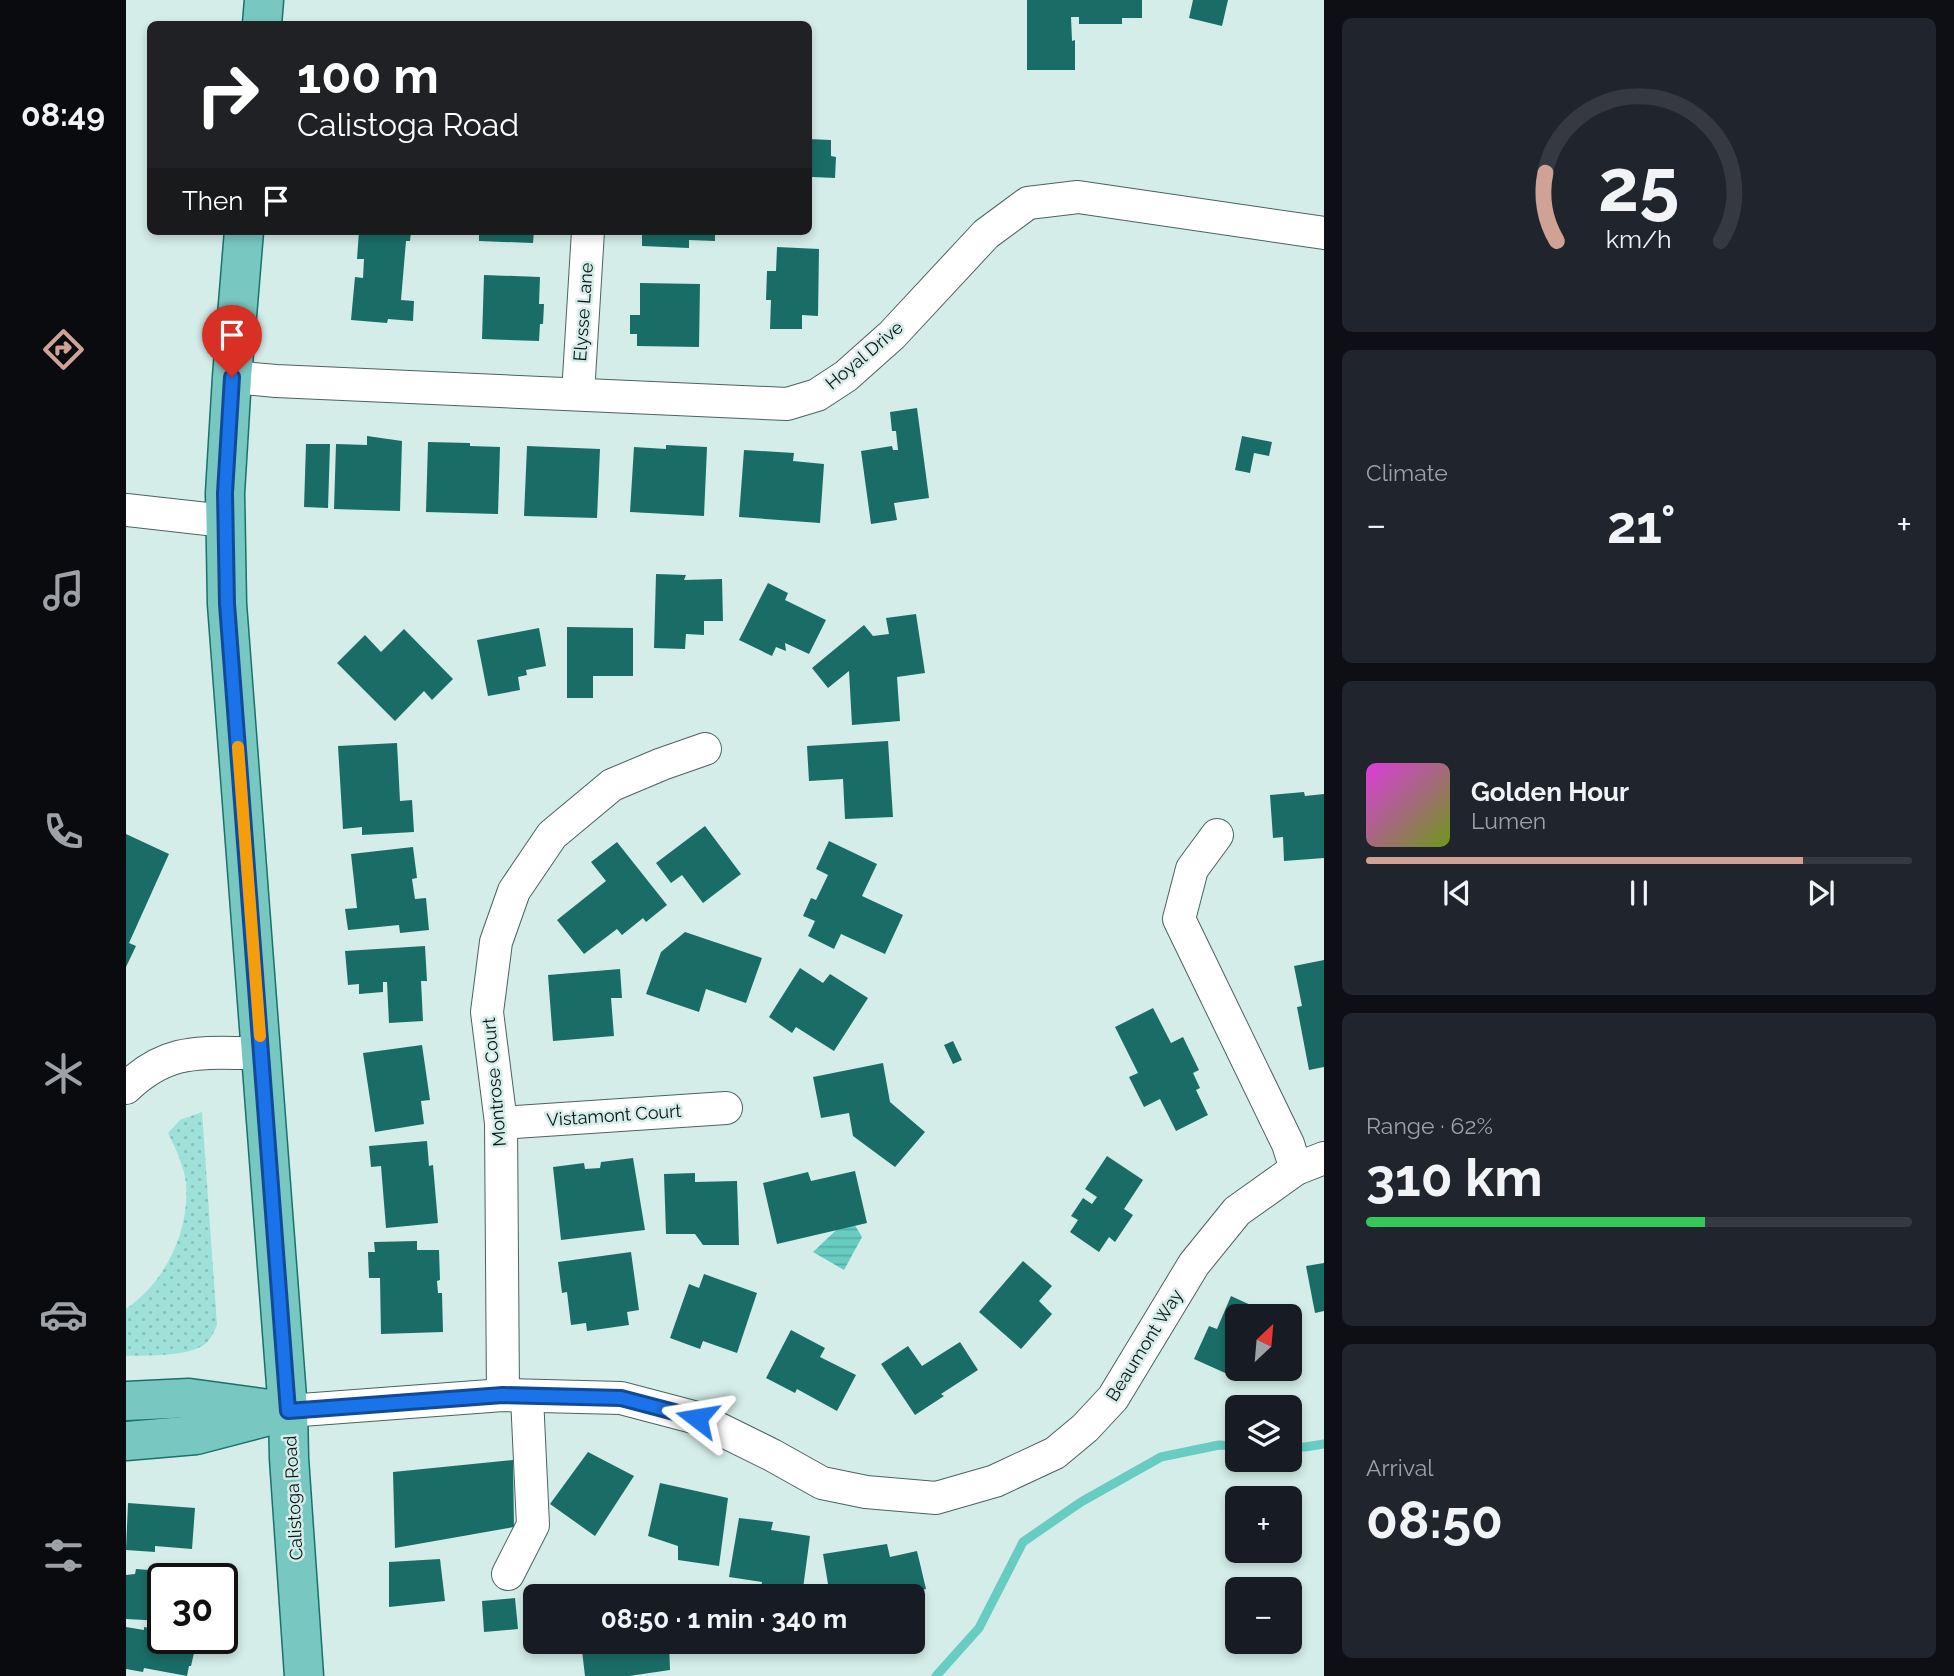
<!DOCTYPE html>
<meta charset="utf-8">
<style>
:root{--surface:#171b24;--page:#20242c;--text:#f1f3f6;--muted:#9ea1a6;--line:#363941;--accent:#cfa295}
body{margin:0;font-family:Raleway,sans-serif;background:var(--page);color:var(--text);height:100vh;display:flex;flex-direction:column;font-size:26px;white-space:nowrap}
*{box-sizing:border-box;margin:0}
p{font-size:23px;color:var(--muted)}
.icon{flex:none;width:38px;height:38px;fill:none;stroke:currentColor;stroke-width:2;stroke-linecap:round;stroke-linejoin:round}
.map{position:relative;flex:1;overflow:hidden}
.sheet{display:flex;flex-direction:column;gap:18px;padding:18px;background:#0d0f14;width:630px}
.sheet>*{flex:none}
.top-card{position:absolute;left:21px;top:21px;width:665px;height:214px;border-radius:10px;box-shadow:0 4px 10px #0003;background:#202124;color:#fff;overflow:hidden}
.needle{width:46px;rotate:26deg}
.fabs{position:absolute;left:1099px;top:1304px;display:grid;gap:14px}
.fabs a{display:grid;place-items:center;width:77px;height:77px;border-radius:10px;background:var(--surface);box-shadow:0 4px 10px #0003;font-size:35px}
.speed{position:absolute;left:21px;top:1563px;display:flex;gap:14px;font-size:35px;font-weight:700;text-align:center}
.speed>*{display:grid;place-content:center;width:91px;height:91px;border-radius:50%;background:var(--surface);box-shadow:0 4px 10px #0003;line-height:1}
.speed .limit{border:4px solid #111;border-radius:10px;background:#fff;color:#111}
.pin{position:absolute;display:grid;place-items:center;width:60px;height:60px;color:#fff;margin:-72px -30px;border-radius:50% 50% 50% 0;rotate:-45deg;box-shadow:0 0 7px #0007}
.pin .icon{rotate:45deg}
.me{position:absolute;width:77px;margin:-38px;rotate:284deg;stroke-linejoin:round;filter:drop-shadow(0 0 5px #0008)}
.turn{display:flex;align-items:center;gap:24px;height:147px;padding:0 35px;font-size:32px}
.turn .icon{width:91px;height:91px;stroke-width:2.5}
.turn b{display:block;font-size:49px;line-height:60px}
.then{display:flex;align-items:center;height:66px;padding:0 35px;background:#0003;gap:14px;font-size:26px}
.big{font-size:52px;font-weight:700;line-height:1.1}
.sheet .widget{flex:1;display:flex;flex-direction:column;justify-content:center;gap:10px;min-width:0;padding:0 24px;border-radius:10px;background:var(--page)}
.sheet .dial{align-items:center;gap:0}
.dial svg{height:182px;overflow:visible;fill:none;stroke:var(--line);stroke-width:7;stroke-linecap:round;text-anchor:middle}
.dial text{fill:var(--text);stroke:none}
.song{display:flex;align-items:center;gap:21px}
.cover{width:84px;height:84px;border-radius:10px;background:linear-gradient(135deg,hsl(300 70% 55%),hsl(80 70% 35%))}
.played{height:7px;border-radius:4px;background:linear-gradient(90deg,var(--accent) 80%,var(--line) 80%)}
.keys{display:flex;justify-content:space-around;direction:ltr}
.heat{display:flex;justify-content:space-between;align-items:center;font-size:38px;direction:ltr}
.charge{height:10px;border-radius:5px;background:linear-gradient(90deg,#34c759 62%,var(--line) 0)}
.trip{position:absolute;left:397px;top:1584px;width:402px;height:70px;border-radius:10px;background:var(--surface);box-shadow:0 4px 10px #0003;font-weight:700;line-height:70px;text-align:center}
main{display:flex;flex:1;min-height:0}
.tab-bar{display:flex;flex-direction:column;width:126px;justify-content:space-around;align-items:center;background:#090b0e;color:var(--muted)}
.tab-bar .icon{width:49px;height:49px}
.tab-bar .active{color:var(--accent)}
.tab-bar b{font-size:32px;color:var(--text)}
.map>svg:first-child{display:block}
</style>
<main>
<nav class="tab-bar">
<b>08:49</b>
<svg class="icon active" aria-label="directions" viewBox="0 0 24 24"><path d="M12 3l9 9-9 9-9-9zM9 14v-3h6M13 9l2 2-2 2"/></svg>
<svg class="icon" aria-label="music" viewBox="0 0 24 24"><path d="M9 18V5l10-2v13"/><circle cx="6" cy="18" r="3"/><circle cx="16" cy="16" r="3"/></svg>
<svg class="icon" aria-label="phone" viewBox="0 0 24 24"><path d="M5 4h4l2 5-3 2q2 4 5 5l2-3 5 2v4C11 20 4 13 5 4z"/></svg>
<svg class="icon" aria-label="climate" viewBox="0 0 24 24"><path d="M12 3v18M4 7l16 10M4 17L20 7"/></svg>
<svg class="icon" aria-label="car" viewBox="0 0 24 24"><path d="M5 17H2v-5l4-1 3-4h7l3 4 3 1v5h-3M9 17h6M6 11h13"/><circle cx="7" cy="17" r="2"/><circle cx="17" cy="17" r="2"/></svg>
<svg class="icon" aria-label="filters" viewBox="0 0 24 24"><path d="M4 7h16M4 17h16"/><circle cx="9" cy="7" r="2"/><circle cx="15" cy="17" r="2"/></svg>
</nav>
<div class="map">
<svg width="1198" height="1676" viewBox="0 0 1198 1676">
<defs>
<pattern id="grass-dots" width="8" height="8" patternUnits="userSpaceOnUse" patternTransform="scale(1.75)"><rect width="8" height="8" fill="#9de1d9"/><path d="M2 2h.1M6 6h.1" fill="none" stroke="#86c0b9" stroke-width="1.8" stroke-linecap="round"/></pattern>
<pattern id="water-rules" width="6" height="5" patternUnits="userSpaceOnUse" patternTransform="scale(1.75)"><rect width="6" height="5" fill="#67ccc1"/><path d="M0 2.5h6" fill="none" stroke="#58aea5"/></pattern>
</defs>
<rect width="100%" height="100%" fill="#d4ede9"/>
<path fill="url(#grass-dots)" d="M76,1112L91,1325C88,1332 85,1339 79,1344C63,1357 21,1355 0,1356V1309C39,1282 64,1232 60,1183C58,1166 50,1149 42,1133L54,1120Z"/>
<polygon fill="url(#water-rules)" points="724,1217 736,1237 718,1270 687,1252"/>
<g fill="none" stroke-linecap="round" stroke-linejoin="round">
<g stroke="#67ccc1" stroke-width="9">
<polyline points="1164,1447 1179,1447 1198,1444"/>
<polyline points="810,1676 853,1628 897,1542 955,1502 1035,1457 1093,1445 1111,1446"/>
</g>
</g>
<g fill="#1a6d66">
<polygon points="901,0 1016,0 1016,18 996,18 996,24 953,24 953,17 945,17 946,41 949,40 949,70 901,70"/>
<polygon points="1067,0 1102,0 1096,26 1063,18"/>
<polygon points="682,139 705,140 705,156 710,157 709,178 686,177 685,205 682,205"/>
<polygon points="233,231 285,231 284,241 280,241 275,300 288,301 287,321 262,319 261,323 225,320 229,277 237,278 238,259 231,259"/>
<polygon points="353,231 408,231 407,243 353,241"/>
<polygon points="516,231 589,231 589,241 563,240 563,248 516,246"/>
<polygon points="651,247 693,249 692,316 676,315 676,329 644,329 645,300 640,300 641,271 650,271"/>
<polygon points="358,275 414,277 413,304 418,304 417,324 414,324 413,341 356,339"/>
<polygon points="514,283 574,284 573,347 511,346 511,334 504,334 504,315 514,315"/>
<polygon points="791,408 803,498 768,503 771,520 745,524 735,451 766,446 767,450 772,450 770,431 766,431 764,412"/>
<polygon points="241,436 276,441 274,511 208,509 210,444 241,445"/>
<polygon points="1116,436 1146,442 1143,456 1128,453 1124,473 1109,470"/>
<polygon points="302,442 344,443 344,446 374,447 372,514 300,512"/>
<polygon points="180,444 204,444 202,508 178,507"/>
<polygon points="540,445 581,447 578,516 504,512 508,447 540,449"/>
<polygon points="401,446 474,449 471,518 398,516"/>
<polygon points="618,450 668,453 667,461 698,464 694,523 613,517"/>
<polygon points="530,574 560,575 558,580 596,579 597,621 578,621 578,635 560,634 559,649 528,648"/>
<polygon points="642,583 662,593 659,600 700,620 683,654 659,643 660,651 650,647 646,656 613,640"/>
<polygon points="790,614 799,673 771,677 774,721 726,725 723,671 702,688 686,668 738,625 747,636 763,634 760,618"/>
<polygon points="441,627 507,628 507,676 467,676 467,698 441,698"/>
<polygon points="413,628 420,666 400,670 401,675 392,677 394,690 362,696 351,640"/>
<polygon points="278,629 327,679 306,700 298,691 269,721 211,663 239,635 255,652"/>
<polygon points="762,741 767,817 719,819 717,779 683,781 681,746"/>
<polygon points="271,743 274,801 286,800 288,832 236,835 236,827 217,829 212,746"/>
<polygon points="1178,792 1179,796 1198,794 1198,858 1158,861 1157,837 1147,838 1144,795"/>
<polygon points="579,826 615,874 577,903 556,875 545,883 530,863"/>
<polygon points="0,834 43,854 3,943 10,946 0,967"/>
<polygon points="703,841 751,864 736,896 777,915 759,954 715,934 708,949 682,936 689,921 677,916 685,898 690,900 702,875 690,869"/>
<polygon points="491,842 541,905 520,922 517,918 496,935 491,929 458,954 431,920 480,881 465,862"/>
<polygon points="287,847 291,878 286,879 289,899 300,898 303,930 274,933 273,925 222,930 219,909 231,908 225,854"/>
<polygon points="559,932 636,958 620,1003 580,989 573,1012 520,994 535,952"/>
<polygon points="299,946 301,981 295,981 297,1021 263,1023 261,982 257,982 257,992 233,994 233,984 222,985 219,951"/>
<polygon points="1198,960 1198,1067 1183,1070 1171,1007 1176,1006 1168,966"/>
<polygon points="674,968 697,983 704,974 742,998 708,1051 670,1027 666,1033 643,1017"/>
<polygon points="494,969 496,998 485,998 488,1036 427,1041 422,975"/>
<polygon points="1027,1008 1045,1043 1057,1037 1073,1070 1067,1073 1074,1088 1070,1090 1082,1115 1050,1131 1034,1099 1018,1107 1003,1077 1012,1073 989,1027"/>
<polygon points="827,1041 836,1060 827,1064 818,1045"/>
<polygon points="296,1045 304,1100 295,1101 298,1124 249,1132 237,1053"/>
<polygon points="757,1063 764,1102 799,1132 769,1167 727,1136 723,1113 695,1118 687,1077"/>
<polygon points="301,1141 303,1166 307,1165 312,1223 260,1228 255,1166 245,1167 243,1146"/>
<polygon points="981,1156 1017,1180 998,1209 1007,1215 989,1242 983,1237 973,1252 944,1232 952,1220 945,1216 957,1198 966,1204 971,1197 959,1189"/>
<polygon points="507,1158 519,1230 435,1240 427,1167 458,1163 459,1169 474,1168 475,1162"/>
<polygon points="729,1171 741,1223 651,1244 637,1183 682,1172 685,1181"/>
<polygon points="569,1173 569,1182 611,1181 613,1245 577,1245 569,1234 540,1234 538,1174"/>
<polygon points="291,1241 291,1250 313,1250 314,1280 311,1281 312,1293 316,1293 317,1332 255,1334 254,1278 243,1278 242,1252 249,1252 248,1242"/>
<polygon points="505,1252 513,1310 501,1312 503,1325 461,1331 460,1323 445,1325 441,1292 436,1293 432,1262"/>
<polygon points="897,1261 926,1286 913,1301 926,1314 895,1349 853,1312"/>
<polygon points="1198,1263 1198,1311 1189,1313 1180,1266"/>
<polygon points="578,1274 631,1293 611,1353 577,1341 574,1349 544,1338 563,1284 573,1288"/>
<polygon points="1105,1296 1149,1316 1111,1316 1111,1368 1122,1368 1117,1381 1068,1359 1083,1326 1091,1329"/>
<polygon points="665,1330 699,1348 694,1357 730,1375 711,1411 671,1389 669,1393 640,1378"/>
<polygon points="834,1342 852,1370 815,1394 818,1396 789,1415 755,1364 782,1346 796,1366"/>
<polygon points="462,1452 508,1476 469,1536 424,1504"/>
<polygon points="387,1460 388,1527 269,1548 267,1472"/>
<polygon points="534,1483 602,1498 593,1566 552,1560 552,1546 522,1536"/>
<polygon points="2,1503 69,1508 66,1549 29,1546 29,1552 0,1550"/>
<polygon points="613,1518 647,1522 645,1530 684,1536 676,1596 634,1595 636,1582 603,1577"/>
<polygon points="761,1544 764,1557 791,1551 800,1589 770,1596 765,1596 764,1590 738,1596 704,1596 697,1554"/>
<polygon points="314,1559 319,1601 263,1607 263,1562"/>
<polygon points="10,1569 48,1572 45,1578 37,1578 37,1621 0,1619 0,1575 9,1574"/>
<polygon points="485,1588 488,1596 450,1596 450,1593"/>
<polygon points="389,1598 392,1629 358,1632 356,1601"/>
<polygon points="0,1627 18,1630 18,1627 37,1630 37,1638 59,1638 71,1640 65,1666 63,1666 61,1676 18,1668 17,1672 0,1669"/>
<polygon points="455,1642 543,1642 544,1670 503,1676 459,1676"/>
</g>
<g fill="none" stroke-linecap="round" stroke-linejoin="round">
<defs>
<g id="minor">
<polyline points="106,377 150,381 661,404 691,395 720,376 766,335 860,234 902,203 952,197 1198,233"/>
<polyline points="452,394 462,231"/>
<polyline points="0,510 99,521"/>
<polyline points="1091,835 1066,869 1053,919 1162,1144 1170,1169"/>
<path d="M0,1088C45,1045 78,1054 135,1053"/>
<polyline points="375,1123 600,1108"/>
<polyline points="377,1395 375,1123 361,1012 370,942 388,891 426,835 486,785 536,764 579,749"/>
<polyline points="162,1411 377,1395 495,1398 571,1418 646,1455 696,1483 740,1492 810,1498 869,1481 929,1453 959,1428 987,1398 1068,1264 1111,1211 1170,1169 1198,1158"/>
<polyline points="382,1574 407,1525 401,1397"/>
</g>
<g id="major">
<polyline points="136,24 138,0"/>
<polyline points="118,231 106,377 99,493 101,604 162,1411 163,1458 178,1676"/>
<polyline points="0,1401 63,1398 143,1409"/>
<polyline points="0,1441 70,1435 162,1411"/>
</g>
</defs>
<use href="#minor" stroke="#4c6260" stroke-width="34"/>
<use href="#major" stroke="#18716a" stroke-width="41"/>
<use href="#minor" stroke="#fff" stroke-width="32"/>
<use href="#major" stroke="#79c7c1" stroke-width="38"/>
</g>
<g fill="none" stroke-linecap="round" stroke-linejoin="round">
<defs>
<polyline id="route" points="106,377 99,493 101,604 162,1411 377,1395 495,1398 571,1418"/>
</defs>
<use href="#route" stroke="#114b97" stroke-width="18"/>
<use href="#route" stroke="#1a73e8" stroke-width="12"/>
<polyline stroke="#f59e0b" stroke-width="12" points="112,747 134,1036"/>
</g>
<g text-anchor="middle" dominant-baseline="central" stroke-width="5" stroke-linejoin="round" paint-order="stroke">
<g font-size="18" fill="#0c1514" stroke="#d4ede9">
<text transform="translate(457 312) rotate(-86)">Elysse Lane</text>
<text transform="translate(738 355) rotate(-40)">Hoyal Drive</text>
<text transform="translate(368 1082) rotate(-95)">Montrose Court</text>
<text transform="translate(488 1115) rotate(-4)">Vistamont Court</text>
<text transform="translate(1018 1345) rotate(-58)">Beaumont Way</text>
<text transform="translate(167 1498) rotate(-93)">Calistoga Road</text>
</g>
</g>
</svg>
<div class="fabs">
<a><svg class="needle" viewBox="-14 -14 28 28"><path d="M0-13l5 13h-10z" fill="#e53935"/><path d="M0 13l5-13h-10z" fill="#9ea1a6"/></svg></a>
<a><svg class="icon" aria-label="layers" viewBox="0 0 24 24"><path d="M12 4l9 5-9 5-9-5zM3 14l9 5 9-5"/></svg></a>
<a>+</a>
<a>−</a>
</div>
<div class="speed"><div class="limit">30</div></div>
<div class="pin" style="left:106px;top:377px;background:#d93025"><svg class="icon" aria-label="arrive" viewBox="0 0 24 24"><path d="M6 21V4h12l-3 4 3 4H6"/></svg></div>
<svg class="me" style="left:571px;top:1418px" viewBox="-20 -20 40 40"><path d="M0-17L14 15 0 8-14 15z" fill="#1a73e8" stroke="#fff" stroke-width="4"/></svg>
<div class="trip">08:50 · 1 min · 340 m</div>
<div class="top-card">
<div class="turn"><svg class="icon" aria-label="right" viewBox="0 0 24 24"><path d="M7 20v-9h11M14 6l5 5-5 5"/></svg><div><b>100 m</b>Calistoga Road</div></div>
<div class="then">Then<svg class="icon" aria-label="arrive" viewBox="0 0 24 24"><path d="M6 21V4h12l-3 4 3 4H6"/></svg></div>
</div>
</div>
<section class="sheet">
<div class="widget dial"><svg viewBox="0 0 100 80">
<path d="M14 69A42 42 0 1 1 86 69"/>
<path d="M14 69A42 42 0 0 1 9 39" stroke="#cfa295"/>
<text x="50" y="56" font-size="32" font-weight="700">25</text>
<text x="50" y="72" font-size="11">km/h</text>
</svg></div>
<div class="widget"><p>Climate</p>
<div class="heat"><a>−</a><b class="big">21°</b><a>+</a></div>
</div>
<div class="widget">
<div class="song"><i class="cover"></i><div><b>Golden Hour</b><p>Lumen</p></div></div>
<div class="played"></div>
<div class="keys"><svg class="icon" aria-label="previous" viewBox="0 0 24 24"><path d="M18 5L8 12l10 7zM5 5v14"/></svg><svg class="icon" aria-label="pause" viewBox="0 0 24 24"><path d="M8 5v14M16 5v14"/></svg><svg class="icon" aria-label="next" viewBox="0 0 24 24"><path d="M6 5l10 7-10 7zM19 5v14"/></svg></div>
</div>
<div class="widget"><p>Range · 62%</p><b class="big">310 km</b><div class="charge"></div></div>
<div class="widget"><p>Arrival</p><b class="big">08:50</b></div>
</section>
</main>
